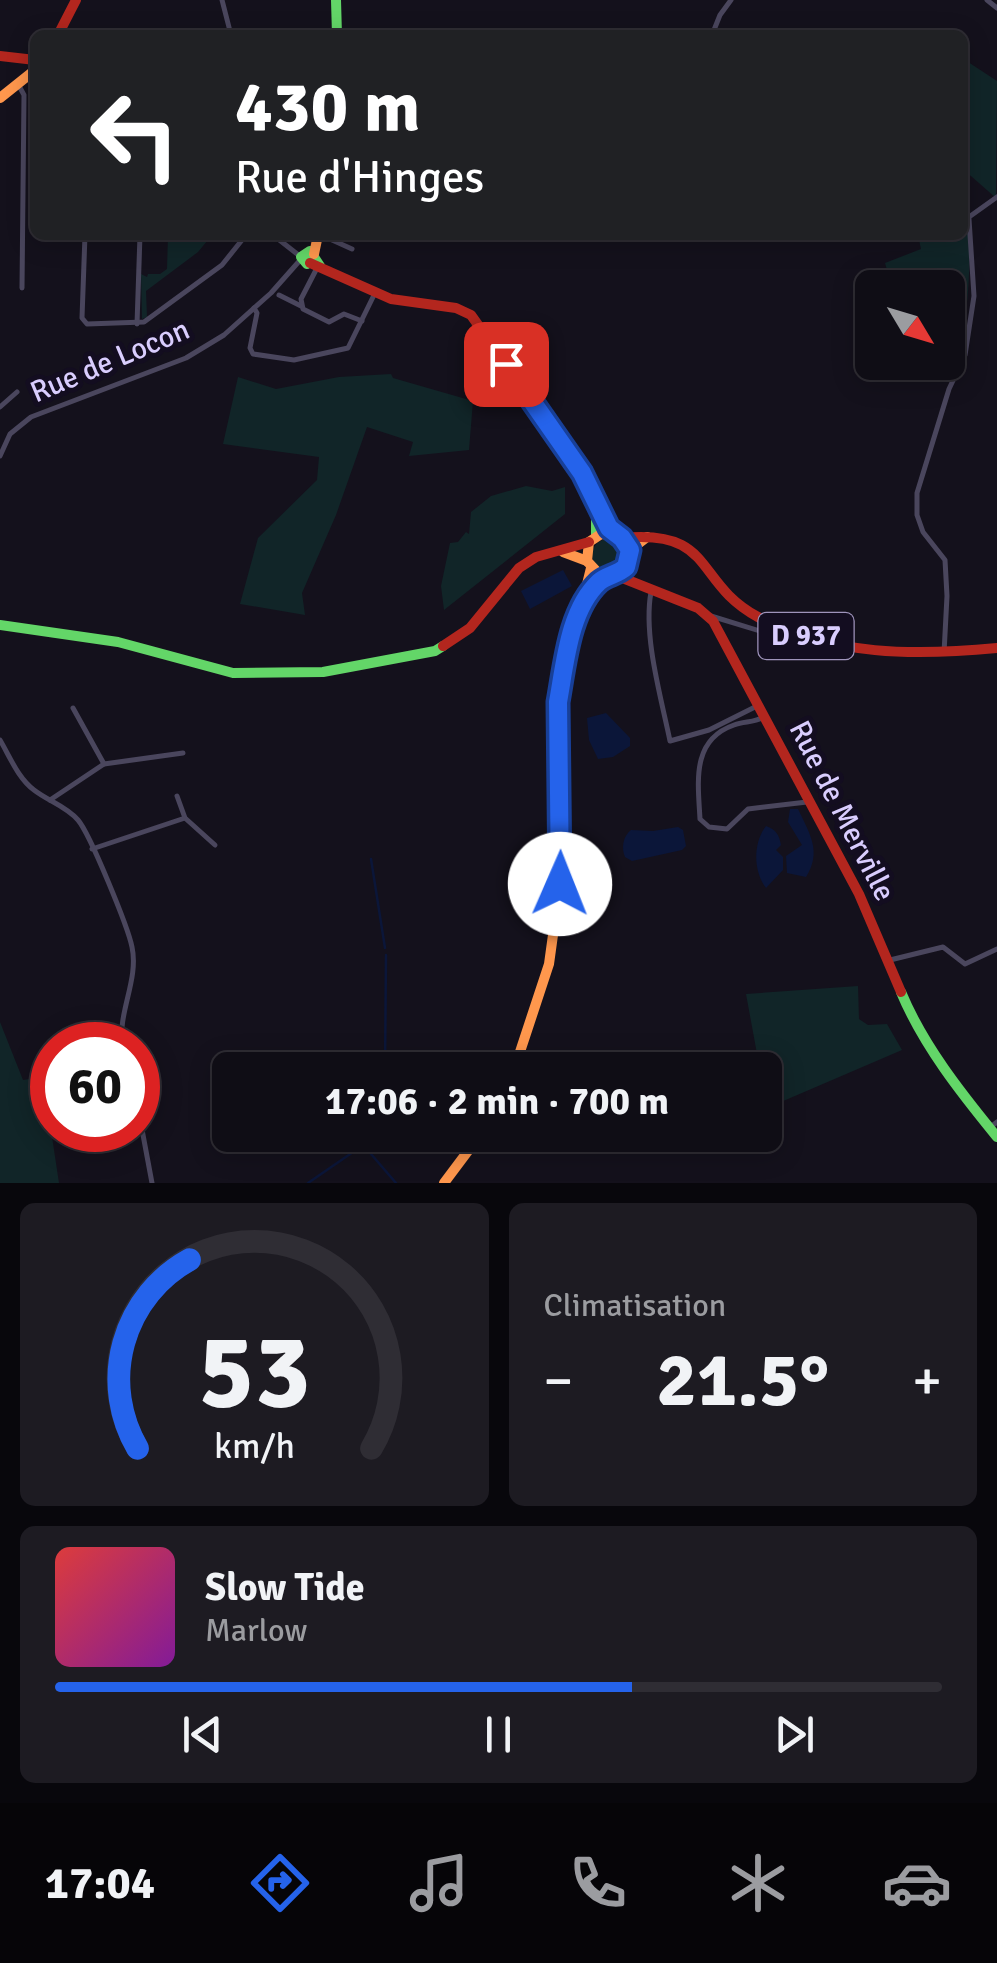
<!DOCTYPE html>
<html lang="fr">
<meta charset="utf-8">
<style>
:root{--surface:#0f0d15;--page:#1d1b22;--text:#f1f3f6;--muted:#9b9ca0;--line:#2f2d34;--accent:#2563eb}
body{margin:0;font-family:Signika,sans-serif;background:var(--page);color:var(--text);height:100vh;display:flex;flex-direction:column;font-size:38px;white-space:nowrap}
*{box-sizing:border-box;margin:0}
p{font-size:32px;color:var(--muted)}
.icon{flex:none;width:55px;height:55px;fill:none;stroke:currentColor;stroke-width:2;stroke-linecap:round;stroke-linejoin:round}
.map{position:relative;height:1183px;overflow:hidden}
.drawer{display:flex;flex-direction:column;gap:20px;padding:20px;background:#08070c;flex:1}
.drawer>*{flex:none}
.hud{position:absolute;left:30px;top:30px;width:938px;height:210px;border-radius:15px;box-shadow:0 5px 25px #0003,0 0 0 2px var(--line);background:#202124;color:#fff;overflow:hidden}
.needle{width:65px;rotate:128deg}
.fabs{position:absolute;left:855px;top:270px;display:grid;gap:20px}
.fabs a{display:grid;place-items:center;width:110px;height:110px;border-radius:15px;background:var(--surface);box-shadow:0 5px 25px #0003,0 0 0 2px var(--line);font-size:50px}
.speed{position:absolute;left:30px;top:1022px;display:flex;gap:20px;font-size:50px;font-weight:700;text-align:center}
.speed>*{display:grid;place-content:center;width:130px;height:130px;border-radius:50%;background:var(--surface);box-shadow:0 5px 25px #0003,0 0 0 2px var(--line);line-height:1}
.speed .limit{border:15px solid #d22;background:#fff;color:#111}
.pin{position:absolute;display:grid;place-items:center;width:85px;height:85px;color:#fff;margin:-42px;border-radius:20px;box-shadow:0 5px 15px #0006}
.me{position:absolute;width:110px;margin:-55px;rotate:1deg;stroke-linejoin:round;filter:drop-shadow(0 0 8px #0008)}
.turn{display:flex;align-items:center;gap:35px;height:210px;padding:0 40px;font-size:45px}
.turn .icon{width:130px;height:130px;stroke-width:2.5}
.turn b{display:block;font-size:70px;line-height:85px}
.big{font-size:75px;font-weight:800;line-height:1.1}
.drawer .widget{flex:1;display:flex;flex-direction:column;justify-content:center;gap:15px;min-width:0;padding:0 35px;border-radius:15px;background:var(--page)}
.drawer .dial{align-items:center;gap:0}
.dial svg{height:260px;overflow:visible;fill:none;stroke:var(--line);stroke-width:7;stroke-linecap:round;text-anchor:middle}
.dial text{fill:var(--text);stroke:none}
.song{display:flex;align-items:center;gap:30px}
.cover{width:120px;height:120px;border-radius:15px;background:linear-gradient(135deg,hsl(0 70% 55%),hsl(290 70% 35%))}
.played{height:10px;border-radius:5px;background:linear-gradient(90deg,var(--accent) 65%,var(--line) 65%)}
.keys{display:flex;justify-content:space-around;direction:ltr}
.heat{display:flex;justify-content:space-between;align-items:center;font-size:55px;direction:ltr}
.drawer .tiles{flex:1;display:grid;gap:20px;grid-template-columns:1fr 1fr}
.widget:last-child{grid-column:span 2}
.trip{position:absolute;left:212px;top:1052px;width:570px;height:100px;border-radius:15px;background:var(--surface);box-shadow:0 5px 25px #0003,0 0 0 2px var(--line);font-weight:800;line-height:100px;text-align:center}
.tabs{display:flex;height:160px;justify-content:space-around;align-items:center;background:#060508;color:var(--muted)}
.tabs .icon{width:70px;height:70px}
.tabs .active{color:var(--accent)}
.tabs b{font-size:45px;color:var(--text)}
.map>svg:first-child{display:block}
</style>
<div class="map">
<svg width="997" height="1183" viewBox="0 0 997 1183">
<rect width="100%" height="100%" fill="#14111c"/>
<g fill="#112528">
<polygon points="962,58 997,81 996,198 963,169"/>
<path d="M963,226L969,229C971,278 967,323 955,371L918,368L916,363L948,362V288L892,287L885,263L921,249L918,235H962Z"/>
<polygon points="168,235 212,235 198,252 146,291 147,317 142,319 141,274 147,277 148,274 160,274 167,269"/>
<polygon points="391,374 393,378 473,401 469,450 409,456 413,442 367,427 336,515 302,593 305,615 240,604 258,538 317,480 319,457 223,444 238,377 276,389 339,377"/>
<polygon points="526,486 552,491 565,487 565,514 444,610 441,586 450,543 458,542 466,532 469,534 471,512 491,496"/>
<circle cx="608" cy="555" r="16"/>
<polygon points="858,986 859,1019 868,1025 887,1024 902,1050 767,1108 765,1070 760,1070 746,994"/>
<polygon points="0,1022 23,1080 43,1077 59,1183 0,1183"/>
</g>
<g fill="#0b1639">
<polygon points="563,570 572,586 530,609 521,591"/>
<polygon points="606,713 630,738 630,746 613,757 598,759 589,740 587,718"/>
<path d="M790,809H798C810,834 822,852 806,877L787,873L786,856L802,845L788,822Z"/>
<path d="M766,826C776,830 779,834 781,845L776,850L783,857V870L766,888C753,871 753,843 766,826Z"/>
<path d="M678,827L683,830L686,846L682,850L632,861L625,857C621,848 623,836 631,830L653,831Z"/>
</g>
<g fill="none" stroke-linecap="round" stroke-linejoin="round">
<g stroke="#0b1639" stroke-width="2.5">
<polyline points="371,859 385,948"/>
<polyline points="385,1070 386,955"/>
<polyline points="361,1146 366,1135"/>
<polyline points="371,1154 396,1183"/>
<polyline points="308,1183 356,1150"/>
</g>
<g stroke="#4a465d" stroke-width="5">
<polyline points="222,0 231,35"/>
<polyline points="987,0 997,8"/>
<polyline points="712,35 720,15 731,0"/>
<polyline points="18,84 24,95 22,288"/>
<polyline points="962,222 997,197"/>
<polyline points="85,235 82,318 87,324 144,322 222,265 246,235"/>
<polyline points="273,235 301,257"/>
<polyline points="321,235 352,249"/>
<polyline points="317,268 301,299 303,309 329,322 344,314 362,321"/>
<polyline points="279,295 301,306"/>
<polyline points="254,308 257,313 250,348 253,354 294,360 348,348 375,293"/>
<polyline points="137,324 140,235"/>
<polyline points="0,407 17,392"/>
<polyline points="0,456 10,434 31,417 186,358 224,335 271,293 302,258"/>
<path d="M651,592C643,636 661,697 670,741L709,730L757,706"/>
<polyline points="711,616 786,639 795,633"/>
<polyline points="944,653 947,596 945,560 923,532 917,515 917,493 949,389 965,355 974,296 969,219"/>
<polyline points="73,708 104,764"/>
<path d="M764,717C754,723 745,721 734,725C691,740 698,782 700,819L709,827L727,829L748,809L807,802"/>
<path d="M0,740C10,757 18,778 34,790C48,801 66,806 78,820C90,834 128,927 132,947C139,979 118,1012 122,1045"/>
<polyline points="177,796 185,818 215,845"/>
<polyline points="50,800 104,764 183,753"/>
<polyline points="92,849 185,818"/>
<polyline points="886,961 943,947 965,964 997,949"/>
<polyline points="138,1108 152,1183"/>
<polyline points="989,1128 997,1122"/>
</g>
<g stroke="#63d668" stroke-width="10">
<polyline points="336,0 337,35"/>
<polyline points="314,258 307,264 301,257 310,251 320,266"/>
<polyline points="596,509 596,536"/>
<polyline points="0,625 118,642 233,673 323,672 435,651 443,646"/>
<path d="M901,992C923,1045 961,1093 997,1137"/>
</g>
<g stroke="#ff974d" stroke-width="10">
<polyline points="0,98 35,70"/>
<polyline points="314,254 318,235"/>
<polyline points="630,550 618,535 601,534 589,542 587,561 600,575 615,575 626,567 630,550 647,537"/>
<polyline points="563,552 587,561"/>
<polyline points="514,1070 549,964 560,884 558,702 591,568"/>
<polyline points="444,1183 480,1135"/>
</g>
<g stroke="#b3261e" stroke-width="10">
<polyline points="58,35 76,0"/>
<polyline points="0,56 35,60"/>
<polyline points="310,263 391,299 456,308 471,315 581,470 613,533"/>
<path d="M622,538C716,529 693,582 758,617C833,656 915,656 997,648"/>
<polyline points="615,575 698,608 713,621 859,894 901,992"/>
<polyline points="443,646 470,628 519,568 536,557 589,542"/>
</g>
</g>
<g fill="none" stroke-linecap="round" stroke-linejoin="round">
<defs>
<path id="route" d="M506,364L582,473L609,528L622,538L630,550L626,567C617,575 607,575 599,582C569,610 565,664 558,702L560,884"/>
</defs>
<use href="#route" stroke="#184099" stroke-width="25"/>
<use href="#route" stroke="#2563eb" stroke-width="18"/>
</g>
<g text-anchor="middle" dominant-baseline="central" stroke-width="10" stroke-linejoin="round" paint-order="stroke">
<rect fill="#130d20" stroke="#9e93bb" stroke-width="2.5" x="758.5" y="613" width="95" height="46" rx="8"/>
<g font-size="28" font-weight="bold" fill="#d9cdfe">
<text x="806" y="636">D 937</text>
</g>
<g font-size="30" fill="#d9cdfe" stroke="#130d20">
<text transform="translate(110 361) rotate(-23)">Rue de Locon</text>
<text transform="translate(842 811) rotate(63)">Rue de Merville</text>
</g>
</g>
</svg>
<div class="fabs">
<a><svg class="needle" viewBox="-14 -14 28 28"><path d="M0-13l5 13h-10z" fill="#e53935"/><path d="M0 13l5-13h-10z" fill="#9b9ca0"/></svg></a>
</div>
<div class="speed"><div class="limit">60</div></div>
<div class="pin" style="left:506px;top:364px;background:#d93025"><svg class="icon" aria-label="arrive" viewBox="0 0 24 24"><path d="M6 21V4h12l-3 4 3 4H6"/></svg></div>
<svg class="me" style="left:560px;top:884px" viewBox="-20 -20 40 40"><circle r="19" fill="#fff"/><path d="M0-13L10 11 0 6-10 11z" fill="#2563eb"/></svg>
<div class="trip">17:06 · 2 min · 700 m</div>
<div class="hud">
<div class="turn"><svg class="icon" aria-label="left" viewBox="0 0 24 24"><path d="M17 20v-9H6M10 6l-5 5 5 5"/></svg><div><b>430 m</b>Rue d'Hinges</div></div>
</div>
</div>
<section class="drawer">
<div class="tiles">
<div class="widget dial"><svg viewBox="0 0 100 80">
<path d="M14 69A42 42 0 1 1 86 69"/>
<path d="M14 69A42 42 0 0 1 30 11" stroke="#2563eb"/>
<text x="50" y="56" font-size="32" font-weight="700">53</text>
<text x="50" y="72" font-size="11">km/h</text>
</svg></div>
<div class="widget"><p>Climatisation</p>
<div class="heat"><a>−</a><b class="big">21.5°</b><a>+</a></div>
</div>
<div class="widget">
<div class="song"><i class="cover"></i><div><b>Slow Tide</b><p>Marlow</p></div></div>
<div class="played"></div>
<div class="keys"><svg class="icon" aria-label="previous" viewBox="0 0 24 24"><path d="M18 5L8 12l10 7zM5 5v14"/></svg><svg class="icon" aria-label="pause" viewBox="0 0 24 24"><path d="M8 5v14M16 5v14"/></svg><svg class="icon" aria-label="next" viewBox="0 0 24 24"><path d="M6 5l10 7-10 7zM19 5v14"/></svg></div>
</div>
</div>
</section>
<nav class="tabs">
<b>17:04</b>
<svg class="icon active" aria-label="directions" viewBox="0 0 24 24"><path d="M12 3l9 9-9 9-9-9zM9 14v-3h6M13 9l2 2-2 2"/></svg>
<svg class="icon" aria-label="music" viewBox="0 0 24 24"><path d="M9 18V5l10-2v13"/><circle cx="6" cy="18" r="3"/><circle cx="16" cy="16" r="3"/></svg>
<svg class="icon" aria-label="phone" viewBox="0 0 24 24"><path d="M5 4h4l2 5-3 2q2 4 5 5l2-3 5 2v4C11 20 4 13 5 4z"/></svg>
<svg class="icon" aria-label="climate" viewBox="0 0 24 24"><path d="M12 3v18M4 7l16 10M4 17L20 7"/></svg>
<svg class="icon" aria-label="car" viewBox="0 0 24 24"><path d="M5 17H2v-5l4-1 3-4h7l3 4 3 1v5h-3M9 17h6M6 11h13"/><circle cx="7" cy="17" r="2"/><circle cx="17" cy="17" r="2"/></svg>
</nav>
